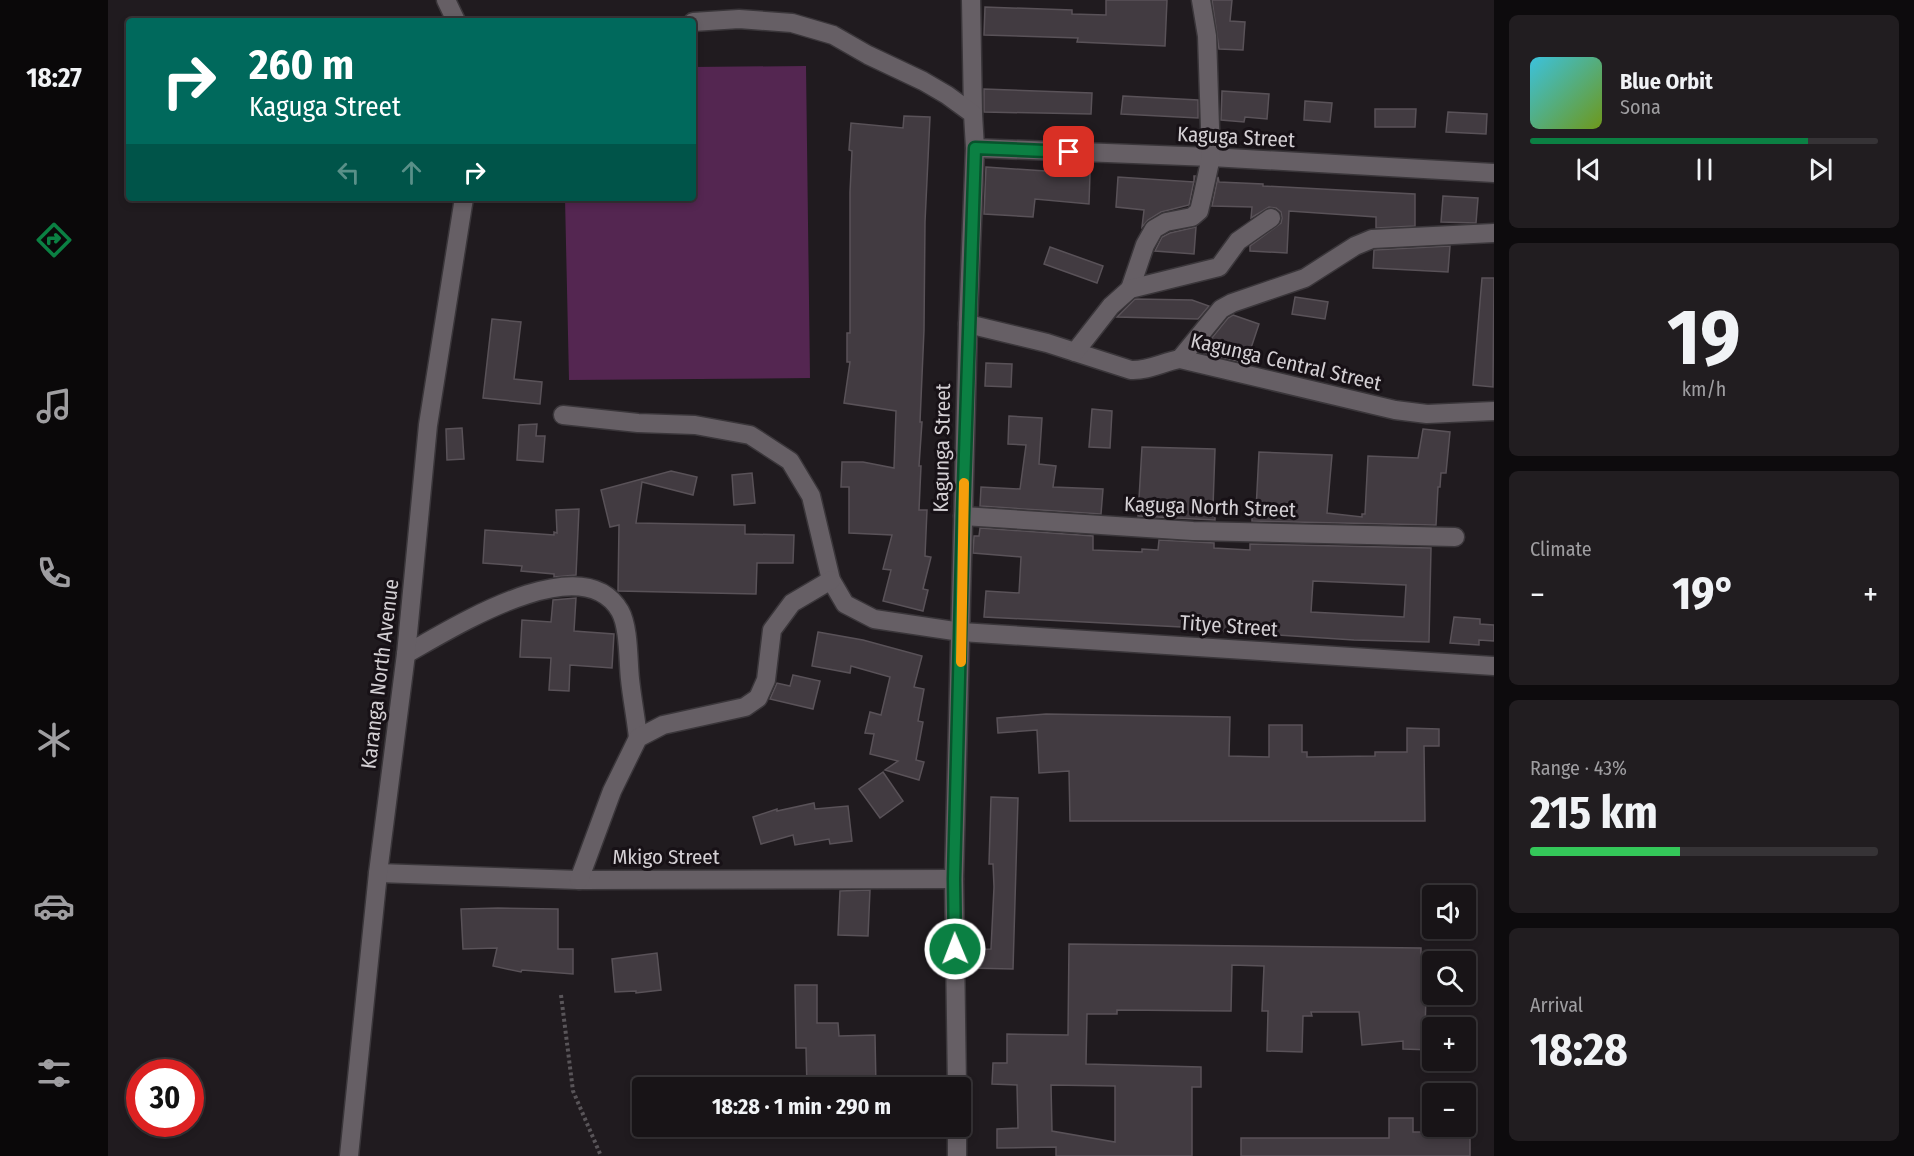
<!DOCTYPE html>
<meta charset="utf-8">
<style>
:root{--surface:#181417;--page:#211d20;--text:#f1f3f6;--muted:#9f9ea1;--line:#363336;--accent:#0b8043}
body{margin:0;font-family:"Fira Sans Condensed",sans-serif;background:var(--page);color:var(--text);height:100vh;display:flex;flex-direction:column;font-size:22px;white-space:nowrap}
*{box-sizing:border-box;margin:0}
p{font-size:20px;color:var(--muted)}
.icon{flex:none;width:33px;height:33px;fill:none;stroke:currentColor;stroke-width:2;stroke-linecap:round;stroke-linejoin:round}
.map{position:relative;flex:1;overflow:hidden}
.side{display:flex;flex-direction:column;gap:15px;padding:15px;background:#0d0b0d;width:420px}
.side>*{flex:none}
.hud{position:absolute;left:18px;top:18px;width:570px;height:183px;border-radius:6px;box-shadow:0 3px 9px #0003,0 0 0 2px var(--line);background:#00695c;color:#fff;overflow:hidden}
.tools{position:absolute;left:1314px;top:885px;display:grid;gap:12px}
.tools a{display:grid;place-items:center;width:54px;height:54px;border-radius:6px;background:var(--surface);box-shadow:0 3px 9px #0003,0 0 0 2px var(--line);font-size:30px}
.speed{position:absolute;left:18px;top:1059px;display:flex;gap:12px;font-size:30px;font-weight:700;text-align:center}
.speed>*{display:grid;place-content:center;width:78px;height:78px;border-radius:50%;background:var(--surface);box-shadow:0 3px 9px #0003,0 0 0 2px var(--line);line-height:1}
.speed .limit{border:9px solid #d22;background:#fff;color:#111}
.pin{position:absolute;display:grid;place-items:center;width:51px;height:51px;color:#fff;margin:-26px;border-radius:12px;box-shadow:0 3px 9px #0006}
.me{position:absolute;width:66px;margin:-33px;rotate:359deg;stroke-linejoin:round;filter:drop-shadow(0 0 4px #0008)}
.turn{display:flex;align-items:center;gap:21px;height:126px;padding:0 24px;font-size:27px}
.turn .icon{width:78px;height:78px;stroke-width:2.5}
.turn b{display:block;font-size:42px;line-height:51px}
.lanes{display:flex;align-items:center;height:57px;padding:0 24px;background:#0003;justify-content:center;gap:30px;direction:ltr}
.lanes .off{opacity:.35}
.big{font-size:45px;font-weight:700;line-height:1.1}
.side .card{flex:1;display:flex;flex-direction:column;justify-content:center;gap:9px;min-width:0;padding:0 21px;border-radius:9px;background:var(--page)}
.side .dial{align-items:center;gap:0}
.dial b{font-size:78px;line-height:1}
.song{display:flex;align-items:center;gap:18px}
.cover{width:72px;height:72px;border-radius:9px;background:linear-gradient(135deg,hsl(190 70% 55%),hsl(80 70% 35%))}
.played{height:6px;border-radius:3px;background:linear-gradient(90deg,var(--accent) 80%,var(--line) 80%)}
.keys{display:flex;justify-content:space-around;direction:ltr}
.heat{display:flex;justify-content:space-between;align-items:center;font-size:33px;direction:ltr}
.charge{height:9px;border-radius:4px;background:linear-gradient(90deg,#34c759 43%,var(--line) 0)}
.trip{position:absolute;left:524px;top:1077px;width:339px;height:60px;border-radius:6px;background:var(--surface);box-shadow:0 3px 9px #0003,0 0 0 2px var(--line);font-weight:700;line-height:60px;text-align:center}
main{display:flex;flex:1;min-height:0}
.dock{display:flex;flex-direction:column;width:108px;justify-content:space-around;align-items:center;background:#0a0809;color:var(--muted)}
.dock .icon{width:42px;height:42px}
.dock .current{color:var(--accent)}
.dock b{font-size:27px;color:var(--text)}
.map>svg:first-child{display:block}
</style>
<main>
<nav class="dock">
<b>18:27</b>
<svg class="icon current" aria-label="directions" viewBox="0 0 24 24"><path d="M12 3l9 9-9 9-9-9zM9 14v-3h6M13 9l2 2-2 2"/></svg>
<svg class="icon" aria-label="music" viewBox="0 0 24 24"><path d="M9 18V5l10-2v13"/><circle cx="6" cy="18" r="3"/><circle cx="16" cy="16" r="3"/></svg>
<svg class="icon" aria-label="phone" viewBox="0 0 24 24"><path d="M5 4h4l2 5-3 2q2 4 5 5l2-3 5 2v4C11 20 4 13 5 4z"/></svg>
<svg class="icon" aria-label="climate" viewBox="0 0 24 24"><path d="M12 3v18M4 7l16 10M4 17L20 7"/></svg>
<svg class="icon" aria-label="car" viewBox="0 0 24 24"><path d="M5 17H2v-5l4-1 3-4h7l3 4 3 1v5h-3M9 17h6M6 11h13"/><circle cx="7" cy="17" r="2"/><circle cx="17" cy="17" r="2"/></svg>
<svg class="icon" aria-label="filters" viewBox="0 0 24 24"><path d="M4 7h16M4 17h16"/><circle cx="9" cy="7" r="2"/><circle cx="15" cy="17" r="2"/></svg>
</nav>
<div class="map">
<svg width="1386" height="1156" viewBox="0 0 1386 1156">
<rect width="100%" height="100%" fill="#201b1f"/>
<polygon fill="#542651" points="698,66 702,378 461,380 457,198 585,198 585,67"/>
<g fill="#423b41" stroke="#595258" stroke-width="1.5" fill-rule="evenodd">
<polygon points="998,0 1059,0 1057,46 969,42 970,38 876,35 877,7 964,10 964,14 998,15"/>
<polygon points="1104,0 1124,0 1122,21 1137,22 1135,50 1111,49"/>
<polygon points="876,89 984,93 983,114 876,112"/>
<polygon points="1114,91 1161,94 1159,119 1137,117 1136,122 1113,120"/>
<polygon points="1015,96 1090,100 1090,118 1013,114"/>
<polygon points="1197,101 1224,103 1222,122 1196,120"/>
<polygon points="1267,109 1308,109 1307,127 1267,127"/>
<polygon points="1340,112 1379,114 1378,134 1338,132"/>
<polygon points="796,116 822,117 817,222 816,330 812,422 814,422 811,466 813,466 811,510 819,510 817,556 823,557 815,589 820,590 815,611 775,601 783,570 775,569 784,535 741,533 741,487 733,487 734,462 755,462 786,468 788,411 736,403 742,362 739,362 739,333 742,333 742,192 744,151 741,150 743,123 795,128"/>
<polygon points="878,167 982,174 981,204 927,199 925,217 876,214"/>
<polygon points="1086,176 1087,176 1081,205 1053,212 1040,220 1034,227 1036,210 1008,207 1010,177 1086,182"/>
<polygon points="1110,177 1111,182 1155,184 1155,186 1307,194 1307,226 1268,228 1268,217 1181,211 1179,253 1142,251 1142,246 1173,223 1174,218 1173,212 1168,208 1161,207 1143,218 1144,207 1104,206"/>
<polygon points="1335,196 1370,198 1368,223 1333,222"/>
<polygon points="1088,227 1086,254 1047,251 1054,237 1062,233"/>
<polygon points="1342,246 1340,272 1265,268 1266,250"/>
<polygon points="942,247 995,266 989,283 936,264"/>
<polygon points="1374,278 1386,278 1385,387 1365,385"/>
<polygon points="1187,297 1220,302 1217,319 1184,314"/>
<polygon points="1027,299 1084,300 1101,306 1090,319 1009,317"/>
<polygon points="1125,315 1151,324 1138,363 1096,353 1099,344 1120,318"/>
<polygon points="384,319 413,322 406,379 434,382 432,404 375,398"/>
<polygon points="878,363 904,364 903,387 877,386"/>
<polygon points="984,409 1004,411 1002,448 981,447"/>
<polygon points="901,416 934,418 931,464 948,466 945,487 995,489 993,514 872,506 873,487 912,489 918,445 900,444"/>
<polygon points="429,424 428,436 437,436 435,462 409,460 411,425"/>
<polygon points="354,428 356,459 339,460 338,429"/>
<polygon points="1315,429 1342,432 1338,473 1333,473 1332,487 1330,487 1328,525 1144,521 1144,509 1148,510 1151,452 1224,455 1219,513 1254,517 1254,514 1257,514 1260,456 1310,458"/>
<polygon points="1034,447 1107,449 1105,507 1107,507 1107,520 1030,516"/>
<polygon points="563,471 589,477 585,495 534,482 528,523 637,525 637,534 686,535 685,563 649,563 648,594 510,591 511,525 502,527 493,490"/>
<polygon points="644,473 647,503 626,505 624,475"/>
<polygon points="471,509 468,575 446,577 446,574 413,571 414,566 375,563 377,530 446,535 446,532 449,533 448,510"/>
<path d="M872,528L985,536V550L1034,552V549L1050,550L1051,540L1106,543V548L1142,550V544L1323,548L1321,642L1246,640L1093,630V628L876,617L878,591L911,593L913,557L865,553L866,536H871ZM1205,581L1298,585L1296,617L1203,612Z"/>
<polygon points="468,598 466,631 506,634 504,668 462,665 461,691 441,690 443,658 412,657 414,620 443,622 445,600"/>
<polygon points="1346,617 1372,619 1372,624 1386,625 1386,641 1371,640 1371,645 1342,643"/>
<polygon points="710,632 755,640 814,656 806,687 816,689 810,721 815,722 808,760 816,762 811,780 777,770 790,761 762,754 766,734 757,733 762,712 773,715 782,677 743,666 742,673 704,666"/>
<polygon points="685,675 712,681 705,709 662,699 669,683 682,686"/>
<polygon points="938,714 1122,717 1121,756 1161,757 1161,725 1194,725 1194,752 1199,752 1199,757 1267,756 1267,752 1299,752 1299,728 1331,729 1331,746 1316,746 1317,821 962,821 961,771 931,773 929,730 890,733 889,718"/>
<polygon points="775,772 795,801 772,818 751,789"/>
<polygon points="883,797 910,798 905,969 859,968 858,950 883,949 886,887 885,864 881,864"/>
<polygon points="706,803 707,809 740,806 744,841 722,844 721,839 687,845 685,835 653,844 645,817 669,809 669,811"/>
<polygon points="762,890 760,936 730,935 732,891"/>
<polygon points="390,908 450,909 450,949 465,949 465,974 414,970 413,972 385,966 389,948 355,949 353,909"/>
<path d="M961,944L1313,948V994H1318L1317,1033L1324,1034V1050L1295,1049V1041L1254,1045L1251,1012H1203L1204,1016H1195L1194,1052L1159,1051L1160,1011H1154L1156,966L1124,965L1123,1011L1009,1010V1014H979L978,1064L1093,1067V1087H1084V1156H948V1147L889,1148V1129L910,1128L909,1085L884,1084L885,1063H899V1034L960,1035ZM943,1085L1007,1086V1142L944,1131Z"/>
<polygon points="549,953 553,990 528,993 528,991 507,992 504,959"/>
<polygon points="687,985 709,985 709,1023 730,1023 731,1036 767,1035 768,1088 699,1088 698,1048 688,1048"/>
<polygon points="1281,1118 1305,1118 1305,1132 1341,1132 1341,1138 1362,1137 1362,1156 1133,1156 1133,1138 1281,1138"/>
</g>
<g fill="none" stroke-linecap="round" stroke-linejoin="round">
<defs>
<g id="minor">
<polyline points="338,0 348,21"/>
<polyline points="863,0 865,114"/>
<polyline points="585,22 631,19 684,23 725,35 760,55 815,81 839,95 865,114 867,148 860,324 846,879 849,1088"/>
<polyline points="867,148 1103,157 1386,173"/>
<polyline points="1022,289 1037,245 1046,229 1058,222 1084,217 1091,211 1095,194 1103,157 1099,36 1093,0"/>
<path d="M860,324L939,343L1023,370C1040,371 1055,362 1072,359L1287,410L1319,414L1386,411"/>
<polyline points="967,352 1003,306 1022,289 1111,267 1130,241 1163,218"/>
<polyline points="1072,359 1113,309 1124,303 1197,278 1247,246 1264,239 1386,233"/>
<polyline points="455,415 530,423 587,425 642,435 682,461 703,496 723,580 737,604 766,619 853,632 1386,666"/>
<polyline points="855,516 1085,531 1347,537"/>
<path d="M298,654C343,629 474,545 512,611C521,627 520,660 522,679C524,699 528,718 530,738"/>
<polyline points="270,873 471,880 846,879"/>
<polyline points="471,880 504,791 530,738 555,725 637,707 650,698 658,680 664,630 684,603 723,580"/>
<polyline points="241,1156 270,873 298,654 320,425 356,198"/>
<polyline points="849,1156 849,1126"/>
</g>
</defs>
<use href="#minor" stroke="#3a363a" stroke-width="21"/>
<polyline stroke="#595559" stroke-width="4" stroke-dasharray="3 3" stroke-linecap="butt" points="453,995 465,1091 493,1156"/>
<use href="#minor" stroke="#665f65" stroke-width="18"/>
</g>
<g fill="none" stroke-linecap="round" stroke-linejoin="round">
<defs>
<polyline id="route" points="847,949 846,879 855,516 867,148 961,152"/>
</defs>
<use href="#route" stroke="#07532c" stroke-width="15"/>
<use href="#route" stroke="#0b8043" stroke-width="10"/>
<polyline stroke="#f59e0b" stroke-width="10" points="853,662 856,483"/>
</g>
<g text-anchor="middle" dominant-baseline="central" stroke-width="6" stroke-linejoin="round" paint-order="stroke">
<g font-size="21" fill="#d4d0d4" stroke="#171116">
<text transform="translate(1128 137) rotate(3)">Kaguga Street</text>
<text transform="translate(1178 362) rotate(13)">Kagunga Central Street</text>
<text transform="translate(834 448) rotate(-89)">Kagunga Street</text>
<text transform="translate(1102 507) rotate(2)">Kaguga North Street</text>
<text transform="translate(1121 626) rotate(4)">Titye Street</text>
<text transform="translate(272 674) rotate(-83)">Karanga North Avenue</text>
<text x="558" y="857">Mkigo Street</text>
</g>
</g>
</svg>
<div class="tools">
<a><svg class="icon" aria-label="sound" viewBox="0 0 24 24"><path d="M4 9h4l5-4v14l-5-4H4zM17 9q2 3 0 6"/></svg></a>
<a><svg class="icon" aria-label="search" viewBox="0 0 24 24"><circle cx="10" cy="10" r="6"/><path d="M15 15l6 6"/></svg></a>
<a>+</a>
<a>−</a>
</div>
<div class="speed"><div class="limit">30</div></div>
<div class="pin" style="left:961px;top:152px;background:#d93025"><svg class="icon" aria-label="arrive" viewBox="0 0 24 24"><path d="M6 21V4h12l-3 4 3 4H6"/></svg></div>
<svg class="me" style="left:847px;top:949px" viewBox="-20 -20 40 40"><circle r="17" fill="#0b8043" stroke="#fff" stroke-width="3"/><path d="M0-11L8 9 0 5-8 9z" fill="#fff"/></svg>
<div class="trip">18:28 · 1 min · 290 m</div>
<div class="hud">
<div class="turn"><svg class="icon" aria-label="right" viewBox="0 0 24 24"><path d="M7 20v-9h11M14 6l5 5-5 5"/></svg><div><b>260 m</b>Kaguga Street</div></div>
<div class="lanes"><svg class="icon off" aria-label="left" viewBox="0 0 24 24"><path d="M17 20v-9H6M10 6l-5 5 5 5"/></svg><svg class="icon off" aria-label="ahead" viewBox="0 0 24 24"><path d="M12 20V5M6 11l6-6 6 6"/></svg><svg class="icon" aria-label="right" viewBox="0 0 24 24"><path d="M7 20v-9h11M14 6l5 5-5 5"/></svg></div>
</div>
</div>
<section class="side">
<div class="card">
<div class="song"><i class="cover"></i><div><b>Blue Orbit</b><p>Sona</p></div></div>
<div class="played"></div>
<div class="keys"><svg class="icon" aria-label="previous" viewBox="0 0 24 24"><path d="M18 5L8 12l10 7zM5 5v14"/></svg><svg class="icon" aria-label="pause" viewBox="0 0 24 24"><path d="M8 5v14M16 5v14"/></svg><svg class="icon" aria-label="next" viewBox="0 0 24 24"><path d="M6 5l10 7-10 7zM19 5v14"/></svg></div>
</div>
<div class="card dial"><b>19</b><p>km/h</p></div>
<div class="card"><p>Climate</p>
<div class="heat"><a>−</a><b class="big">19°</b><a>+</a></div>
</div>
<div class="card"><p>Range · 43%</p><b class="big">215 km</b><div class="charge"></div></div>
<div class="card"><p>Arrival</p><b class="big">18:28</b></div>
</section>
</main>
